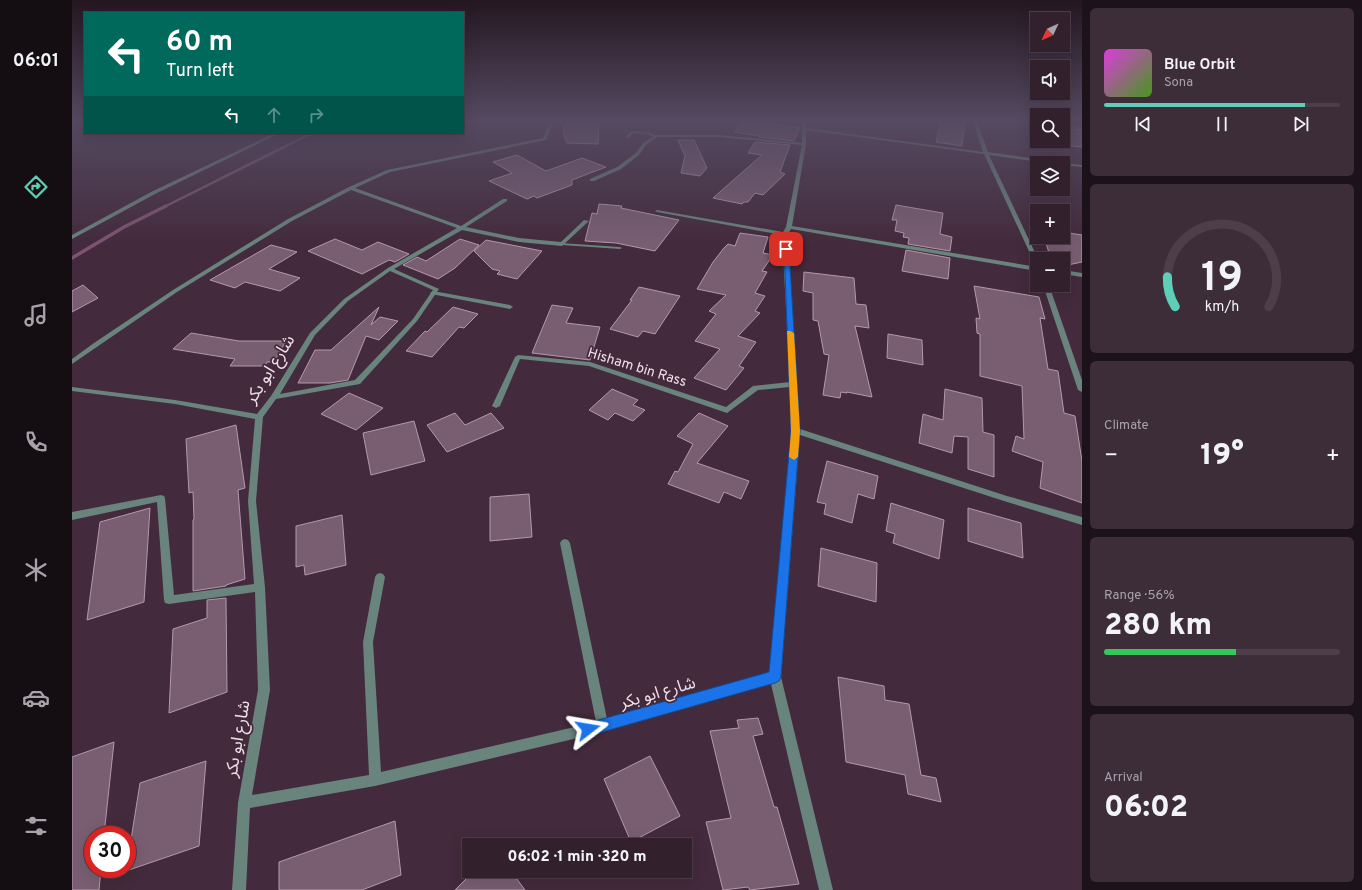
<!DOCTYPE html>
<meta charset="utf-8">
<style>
:root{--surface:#32202d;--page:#3d2d39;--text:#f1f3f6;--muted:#a8a3aa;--line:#4d3e49;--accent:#5eceb7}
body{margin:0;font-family:Overpass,"Noto Sans Arabic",sans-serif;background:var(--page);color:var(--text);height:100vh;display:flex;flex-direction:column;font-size:15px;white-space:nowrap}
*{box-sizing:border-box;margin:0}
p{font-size:13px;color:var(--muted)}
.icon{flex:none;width:22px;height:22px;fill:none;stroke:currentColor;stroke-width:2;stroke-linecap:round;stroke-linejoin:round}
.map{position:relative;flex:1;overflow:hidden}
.details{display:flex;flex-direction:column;gap:8px;padding:8px;background:#1c1219;width:280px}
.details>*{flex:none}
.top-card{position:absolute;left:12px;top:12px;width:380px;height:122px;border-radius:0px;box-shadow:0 4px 16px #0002,0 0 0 1px var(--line);background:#00695c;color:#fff;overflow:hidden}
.needle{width:26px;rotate:226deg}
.buttons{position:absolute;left:958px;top:12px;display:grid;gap:8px}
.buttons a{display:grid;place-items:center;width:40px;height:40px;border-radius:0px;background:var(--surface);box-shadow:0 4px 16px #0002,0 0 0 1px var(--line);font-size:20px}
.speed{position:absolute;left:12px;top:826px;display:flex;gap:8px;font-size:20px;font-weight:700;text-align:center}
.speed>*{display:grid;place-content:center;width:52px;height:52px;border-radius:50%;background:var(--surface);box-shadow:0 4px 16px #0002,0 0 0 1px var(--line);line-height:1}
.speed .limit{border:6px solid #d22;background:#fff;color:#111}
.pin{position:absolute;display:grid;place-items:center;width:34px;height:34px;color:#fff;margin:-17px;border-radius:8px;box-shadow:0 2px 6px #0006}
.me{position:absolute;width:44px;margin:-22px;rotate:76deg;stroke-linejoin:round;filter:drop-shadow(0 0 3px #0008)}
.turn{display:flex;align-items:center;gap:14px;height:84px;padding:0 16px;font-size:18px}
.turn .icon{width:52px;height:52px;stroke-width:2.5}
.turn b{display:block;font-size:28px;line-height:34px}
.lanes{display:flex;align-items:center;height:38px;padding:0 16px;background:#0003;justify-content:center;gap:20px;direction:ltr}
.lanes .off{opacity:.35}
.big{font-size:30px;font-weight:800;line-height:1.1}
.details .widget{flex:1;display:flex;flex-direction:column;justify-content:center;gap:6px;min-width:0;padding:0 14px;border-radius:6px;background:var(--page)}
.details .dial{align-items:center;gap:0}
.dial svg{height:104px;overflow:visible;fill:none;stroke:var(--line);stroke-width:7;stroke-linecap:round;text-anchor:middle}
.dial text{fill:var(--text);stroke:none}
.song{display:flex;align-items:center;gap:12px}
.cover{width:48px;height:48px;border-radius:6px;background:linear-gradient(135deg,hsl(300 70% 55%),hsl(100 70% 35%))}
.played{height:4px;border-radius:2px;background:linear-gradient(90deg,var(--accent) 85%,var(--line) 85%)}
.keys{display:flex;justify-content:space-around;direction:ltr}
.heat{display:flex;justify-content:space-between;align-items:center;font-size:22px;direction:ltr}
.charge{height:6px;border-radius:3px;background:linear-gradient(90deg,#34c759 56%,var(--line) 0)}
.trip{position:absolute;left:390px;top:838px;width:230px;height:40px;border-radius:0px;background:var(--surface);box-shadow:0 4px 16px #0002,0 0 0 1px var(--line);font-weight:800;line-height:40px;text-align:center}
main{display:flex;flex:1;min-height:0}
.menu{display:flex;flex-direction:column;width:72px;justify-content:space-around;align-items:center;background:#140d12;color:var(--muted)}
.menu .icon{width:28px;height:28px}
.menu .active{color:var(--accent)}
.menu b{font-size:18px;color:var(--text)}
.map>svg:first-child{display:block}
</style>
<main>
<nav class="menu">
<b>06:01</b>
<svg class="icon active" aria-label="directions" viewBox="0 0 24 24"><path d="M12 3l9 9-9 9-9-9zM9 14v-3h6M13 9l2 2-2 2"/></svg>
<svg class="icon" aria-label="music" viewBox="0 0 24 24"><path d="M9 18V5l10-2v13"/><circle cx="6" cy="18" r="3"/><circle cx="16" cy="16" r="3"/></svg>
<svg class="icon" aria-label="phone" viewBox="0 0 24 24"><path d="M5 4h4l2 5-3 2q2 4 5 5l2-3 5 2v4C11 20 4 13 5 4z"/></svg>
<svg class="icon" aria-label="climate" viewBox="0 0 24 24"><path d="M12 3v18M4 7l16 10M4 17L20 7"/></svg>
<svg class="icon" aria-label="car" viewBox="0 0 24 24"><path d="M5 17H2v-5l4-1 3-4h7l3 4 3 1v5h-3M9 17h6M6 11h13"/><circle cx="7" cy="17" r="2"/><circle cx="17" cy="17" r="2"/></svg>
<svg class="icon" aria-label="filters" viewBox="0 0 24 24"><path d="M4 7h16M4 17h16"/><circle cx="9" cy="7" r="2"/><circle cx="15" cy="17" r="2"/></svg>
</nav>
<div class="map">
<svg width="1010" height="890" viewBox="0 0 1010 890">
<rect width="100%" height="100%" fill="#432a3c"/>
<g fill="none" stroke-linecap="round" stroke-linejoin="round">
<polyline stroke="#7d5372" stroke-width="2.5" points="92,207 240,133"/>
<polyline stroke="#7d5372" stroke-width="3.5" points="0,258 52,227 94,206"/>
</g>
<g fill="#795e72" stroke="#b698ad">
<polygon points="514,121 527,121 526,144 495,143 491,132 492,125 495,125 496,122 514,122"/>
<polygon points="670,121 674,121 728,128 722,141 687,137 687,136 662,132"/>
<polygon points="869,121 893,121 890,146 864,142"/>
<polygon points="991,128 1010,130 1010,147 991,145"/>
<polygon points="606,140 622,140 635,168 628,176 609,173 613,156"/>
<polygon points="683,142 718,145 708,172 713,174 691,195 683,193 676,202 672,202 670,204 641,198 690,155 676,153"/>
<polygon points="445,155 474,171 510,158 534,167 500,180 500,185 465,198 462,196 455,199 417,181 440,173 421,162"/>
<polygon points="527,204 550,206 549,208 607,220 583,251 544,243 513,241 520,213 525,214"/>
<polygon points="824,205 871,213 868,234 880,237 878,251 836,244 837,238 831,237 832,233 823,231 825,220 820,220"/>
<polygon points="991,232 1010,235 1010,262 991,266 991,259 979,259 972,237 991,237"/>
<polygon points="668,233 696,237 691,253 701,255 690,271 695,272 683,293 693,296 683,311 688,313 666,336 684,342 667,366 672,368 654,390 622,378 648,349 623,341 644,314 637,311 654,295 625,289 641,262 652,248 656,244 663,246"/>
<polygon points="263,239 290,250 306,242 337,254 323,262 317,260 290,274 236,251"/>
<polygon points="388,239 407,245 383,268 366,279 331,265 345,257 354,261"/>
<polygon points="414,240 470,251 445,279 425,274 428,271 420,269 402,251"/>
<polygon points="199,245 225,252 197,269 228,278 208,291 173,282 163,288 138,280"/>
<polygon points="834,250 878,258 876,279 830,271"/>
<polygon points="732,272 782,278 784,304 794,305 797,328 783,326 800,397 775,392 775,393 769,392 768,398 751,395 757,355 752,354 746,321 741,320 741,293 731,291"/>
<polygon points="11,285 26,298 0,312 0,291"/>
<polygon points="902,286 967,297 973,319 968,318 976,369 986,371 992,413 1003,416 1010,461 1010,503 968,488 971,462 940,451 944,436 952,439 950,386 908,376 908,334 905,333 904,318 908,319"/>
<polygon points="567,287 608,296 583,334 571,331 566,337 538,329 560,300 558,300"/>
<polygon points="480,305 501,308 494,323 528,327 518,360 460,353"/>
<polygon points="307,307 299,325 308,317 326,321 307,340 294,336 276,380 258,383 226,383 243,350 259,350"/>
<polygon points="381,307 406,314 392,328 387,327 360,357 334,351 353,331 355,332"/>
<polygon points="119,333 167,341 214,341 202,362 195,362 193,366 158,366 163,359 101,349"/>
<polygon points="816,334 850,340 851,365 815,358"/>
<polygon points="540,389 566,400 561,405 573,410 561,421 543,413 536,420 517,410"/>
<polygon points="873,389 910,398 911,432 922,435 922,477 896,469 896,437 882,436 880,453 847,443 851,414 871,420"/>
<polygon points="277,393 311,408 284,430 249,414"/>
<polygon points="383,413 393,425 419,413 432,428 375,452 355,425"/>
<polygon points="627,413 656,426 625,463 677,481 669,499 652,492 647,503 596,484 603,471 606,472 621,444 605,436"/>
<polygon points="342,421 353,461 299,475 291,433"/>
<polygon points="164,425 173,488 166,490 173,579 154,585 154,586 121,591 121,520 122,519 121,492 117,493 114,439"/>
<polygon points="755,461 806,476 802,499 786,494 780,523 752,514 754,504 745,502"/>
<polygon points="457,494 460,537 418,541 418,497"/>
<polygon points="819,503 872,520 867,559 821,543 823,534 814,531"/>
<polygon points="78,508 72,602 15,620 28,522"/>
<polygon points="896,508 949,523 951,558 896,541"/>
<polygon points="270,515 274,565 233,575 232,565 224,567 224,526"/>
<polygon points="749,548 805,563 804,602 746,586"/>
<polygon points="154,598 155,692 97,713 101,629 135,618 135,600"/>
<polygon points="766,677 812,686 813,700 837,704 849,775 864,778 869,802 836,794 833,775 774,762"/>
<polygon points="686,718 691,734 681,736 702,807 705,807 727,884 678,890 676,887 651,890 634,822 659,818 638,731 667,728 665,720"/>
<polygon points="42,742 32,835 21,835 21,869 29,869 27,890 0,890 0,757"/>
<polygon points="578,756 608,816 559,842 532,779"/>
<polygon points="134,761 127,846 54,871 68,783"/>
<polygon points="323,821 329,875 290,890 207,890 207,862"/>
<polygon points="402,871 439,871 453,890 383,890"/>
</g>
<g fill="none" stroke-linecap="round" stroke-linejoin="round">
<g fill="#69837d" fill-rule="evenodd">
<path d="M566,131L576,132L586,136L584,137C576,134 569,133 560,134L557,138L554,137L558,132Z"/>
<polygon points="488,243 548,247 550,248 548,249 490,245 488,245"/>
<polygon points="361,291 438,305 441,307 438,309 359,294 358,293"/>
</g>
<g fill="#69837d" fill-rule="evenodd">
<path d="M478,121H482L474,140L318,172L283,188L389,226L431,199H435V201L394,227L447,238L489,242L512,220L517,221L490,246L447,242L390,230L322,269L367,289L345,321L288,384L204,399L191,417L184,501L193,587L198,690L180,795L297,775L291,642L303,577L305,574L308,573L311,574L313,577L301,642L309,772L524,722L488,543L490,540L493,539L496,540L498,543L535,719L698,673L720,431L718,387L686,390L655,413L517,366L448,359L428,406L424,408L420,406L443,357L446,355L518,362L654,407L681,386L718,382L710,235L585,212L583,211L585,210L711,232L714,227L730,145L647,137H585L574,145L567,155L549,169L522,181H518V179L545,167L564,153L571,143L584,135H647L730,143V121H734V128L911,152L901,121H905L916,152L987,162V163H975L917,155L966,259H965V264L962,262L912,154L734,130V144L720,226L965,267V271L719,229L716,234L728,429L935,496L1010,517V525L935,502L728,435L709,677L761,890H747L699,684L531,732L303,786L178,808L174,890H160L166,803L186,690L183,592L97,604L93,603L92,600L85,502L0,520V512L89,495L92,496L93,498L102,595L182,584L176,501L183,419L103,404L0,391V387L103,400L185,414L199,396L238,333L272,299L316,268L385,228L279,190L220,221L105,292L0,364V359L22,343L101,290L216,219L277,187L315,170L471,138ZM318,271L361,290L341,319L283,380L208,394L243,335L276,301Z"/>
<polygon points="952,121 965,121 965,123"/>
<polygon points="991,124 1010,127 1010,129 991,126"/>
<polygon points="203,133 208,133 83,194 0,239 0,235 79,192"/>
<polygon points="990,163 991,163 1010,165 1010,167 991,165 991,163"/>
<polygon points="991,270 1010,273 1010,277 991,274"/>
<polygon points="971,285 977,285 1010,380 1010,392 1006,390"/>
</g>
</g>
<linearGradient id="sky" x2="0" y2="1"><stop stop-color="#251721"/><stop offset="0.49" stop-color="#554a61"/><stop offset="1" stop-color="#554a61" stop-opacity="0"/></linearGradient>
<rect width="1010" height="246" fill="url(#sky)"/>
<polygon fill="#1a73e8" stroke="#114b97" points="712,248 717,249 728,431 709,677 707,681 703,683 516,736 511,734 509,729 511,725 516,723 697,672 719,431"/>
<polygon fill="#f59e0b" points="715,331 718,331 722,333 728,431 726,457 722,460 717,457 719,431"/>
<g text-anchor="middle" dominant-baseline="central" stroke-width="3.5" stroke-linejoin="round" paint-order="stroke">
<g font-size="14" fill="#f0e0eb" stroke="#432a3c">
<text transform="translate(565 368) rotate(17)">Hisham bin Rass</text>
</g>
<g font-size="17" fill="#f0e0eb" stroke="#432a3c">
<text transform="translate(199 370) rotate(-58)">شارع ابو بكر</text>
<text transform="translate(586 694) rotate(-16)">شارع ابو بكر</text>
<text transform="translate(167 739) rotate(-80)">شارع ابو بكر</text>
</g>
</g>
</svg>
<div class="buttons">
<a><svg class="needle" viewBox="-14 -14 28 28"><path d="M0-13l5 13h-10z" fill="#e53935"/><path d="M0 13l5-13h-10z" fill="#a8a3aa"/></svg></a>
<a><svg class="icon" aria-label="sound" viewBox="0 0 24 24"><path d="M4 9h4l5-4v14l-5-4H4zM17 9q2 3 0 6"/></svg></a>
<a><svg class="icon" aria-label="search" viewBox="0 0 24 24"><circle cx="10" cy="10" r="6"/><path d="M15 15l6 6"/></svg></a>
<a><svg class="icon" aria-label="layers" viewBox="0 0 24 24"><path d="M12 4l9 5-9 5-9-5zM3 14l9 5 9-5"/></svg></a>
<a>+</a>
<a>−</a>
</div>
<div class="speed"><div class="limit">30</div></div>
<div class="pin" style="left:714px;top:249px;background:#d93025"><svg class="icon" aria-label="arrive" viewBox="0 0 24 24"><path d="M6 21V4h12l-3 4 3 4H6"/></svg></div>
<svg class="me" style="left:516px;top:729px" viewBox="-20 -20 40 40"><path d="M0-17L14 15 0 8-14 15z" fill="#1a73e8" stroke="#fff" stroke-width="4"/></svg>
<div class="trip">06:02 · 1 min · 320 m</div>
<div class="top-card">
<div class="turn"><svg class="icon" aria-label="left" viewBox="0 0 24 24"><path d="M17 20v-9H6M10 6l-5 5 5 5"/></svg><div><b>60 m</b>Turn left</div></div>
<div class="lanes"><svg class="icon" aria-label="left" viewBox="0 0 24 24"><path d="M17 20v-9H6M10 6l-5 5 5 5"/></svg><svg class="icon off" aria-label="ahead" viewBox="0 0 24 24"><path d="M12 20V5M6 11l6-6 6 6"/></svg><svg class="icon off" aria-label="right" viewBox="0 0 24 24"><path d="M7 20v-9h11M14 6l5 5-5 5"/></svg></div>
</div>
</div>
<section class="details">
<div class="widget">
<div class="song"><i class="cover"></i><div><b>Blue Orbit</b><p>Sona</p></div></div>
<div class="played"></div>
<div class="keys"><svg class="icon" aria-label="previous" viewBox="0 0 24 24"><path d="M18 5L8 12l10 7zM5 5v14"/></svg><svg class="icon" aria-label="pause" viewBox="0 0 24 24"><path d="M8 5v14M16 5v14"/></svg><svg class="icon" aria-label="next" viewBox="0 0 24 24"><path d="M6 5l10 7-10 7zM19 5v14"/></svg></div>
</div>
<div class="widget dial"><svg viewBox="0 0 100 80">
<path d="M14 69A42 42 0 1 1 86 69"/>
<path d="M14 69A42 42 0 0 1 8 46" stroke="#5eceb7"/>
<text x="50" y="56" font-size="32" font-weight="700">19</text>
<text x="50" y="72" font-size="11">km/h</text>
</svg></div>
<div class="widget"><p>Climate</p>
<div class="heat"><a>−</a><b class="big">19°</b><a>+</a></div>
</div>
<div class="widget"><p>Range · 56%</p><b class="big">280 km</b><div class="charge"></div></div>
<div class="widget"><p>Arrival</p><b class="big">06:02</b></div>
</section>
</main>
